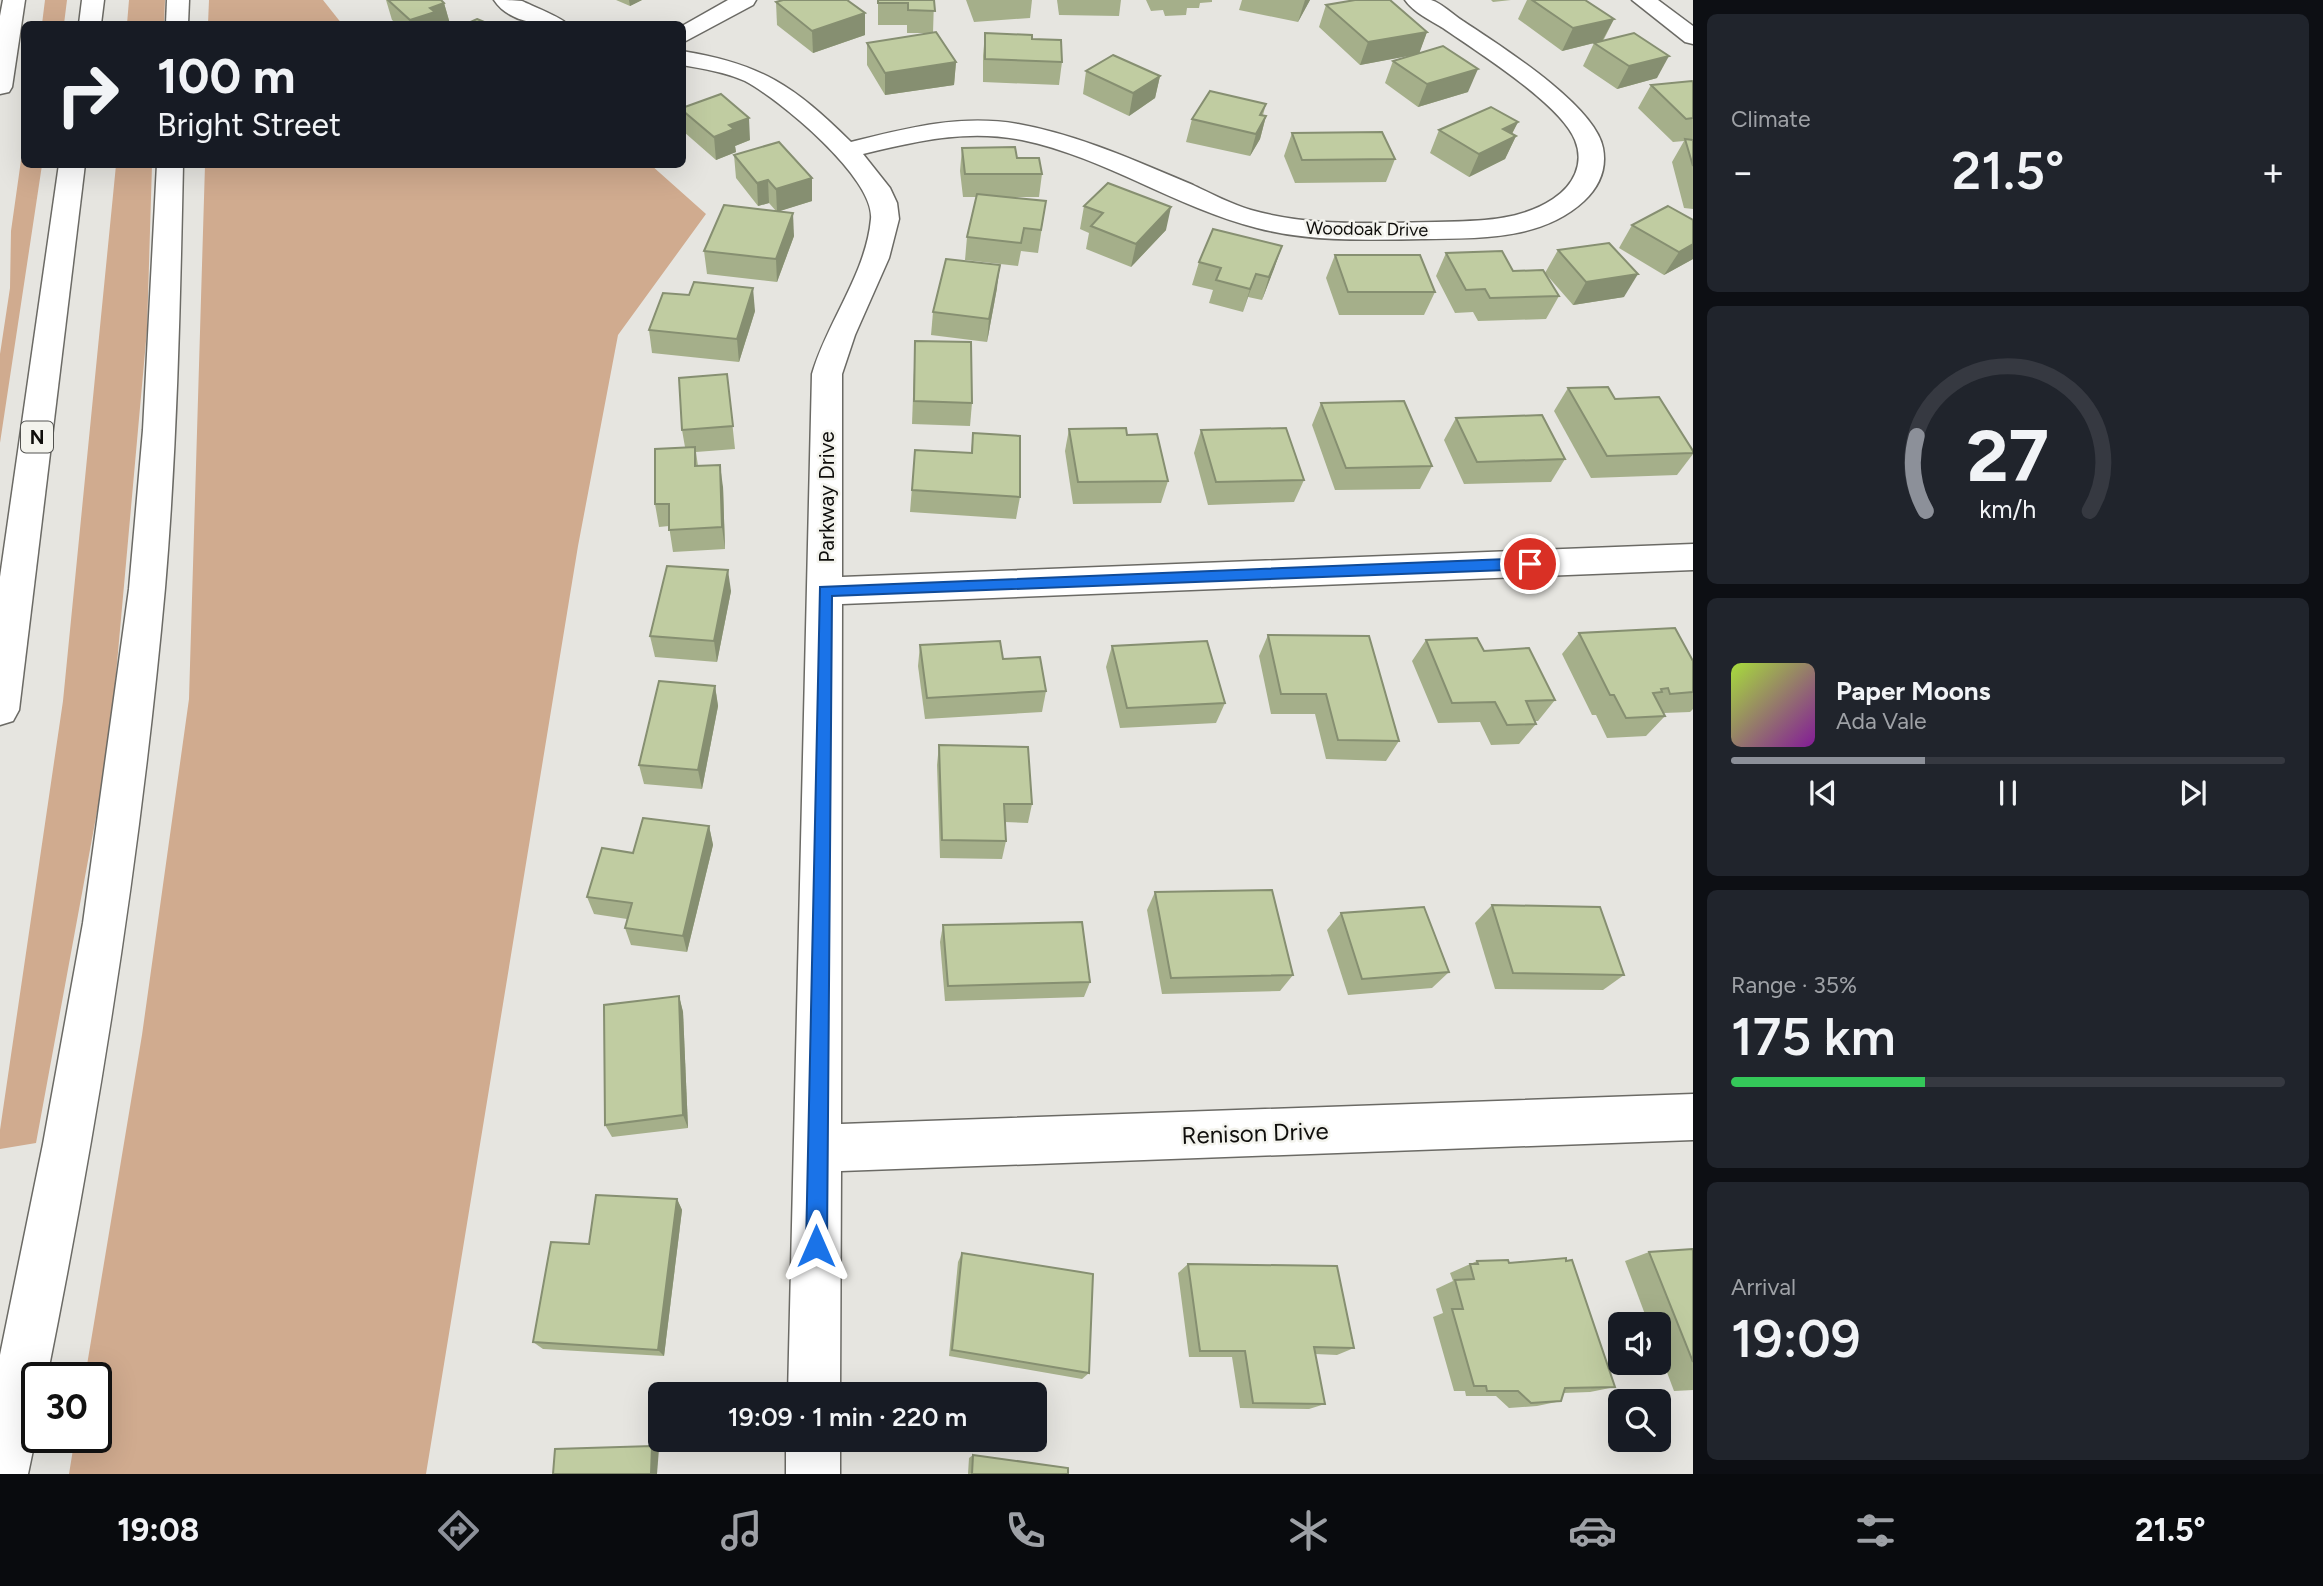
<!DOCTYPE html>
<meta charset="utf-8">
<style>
:root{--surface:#171b24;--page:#20242c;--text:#f1f3f6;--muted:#9ea1a6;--line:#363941;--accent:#8c9099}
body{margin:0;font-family:Figtree,sans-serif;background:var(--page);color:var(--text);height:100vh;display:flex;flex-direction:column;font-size:26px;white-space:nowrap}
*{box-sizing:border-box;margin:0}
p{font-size:23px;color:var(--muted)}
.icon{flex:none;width:38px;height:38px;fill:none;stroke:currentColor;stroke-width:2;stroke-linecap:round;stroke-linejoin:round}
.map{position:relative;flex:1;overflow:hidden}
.panel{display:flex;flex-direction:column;gap:14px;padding:14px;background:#0d0f14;width:630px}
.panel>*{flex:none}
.banner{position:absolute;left:21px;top:21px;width:665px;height:147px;border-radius:10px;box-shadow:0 7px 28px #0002;background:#171b24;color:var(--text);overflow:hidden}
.fabs{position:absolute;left:1608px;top:1312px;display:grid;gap:14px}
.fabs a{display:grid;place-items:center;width:63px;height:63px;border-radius:10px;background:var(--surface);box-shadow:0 7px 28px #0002;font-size:35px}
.speed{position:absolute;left:21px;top:1362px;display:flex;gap:14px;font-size:35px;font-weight:700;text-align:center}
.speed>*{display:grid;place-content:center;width:91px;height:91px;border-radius:50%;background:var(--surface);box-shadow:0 7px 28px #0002;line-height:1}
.speed .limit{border:4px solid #111;border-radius:10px;background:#fff;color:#111}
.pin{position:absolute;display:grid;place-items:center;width:60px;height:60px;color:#fff;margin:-30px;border:4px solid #fff;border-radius:50%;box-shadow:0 2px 7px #0007}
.me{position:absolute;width:77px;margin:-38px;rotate:0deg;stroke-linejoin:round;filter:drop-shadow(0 0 5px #0008)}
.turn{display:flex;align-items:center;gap:24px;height:147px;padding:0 21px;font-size:32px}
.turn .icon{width:91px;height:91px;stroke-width:2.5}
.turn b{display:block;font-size:49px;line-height:60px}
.big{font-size:52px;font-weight:600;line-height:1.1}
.panel .card{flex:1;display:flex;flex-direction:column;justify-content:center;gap:10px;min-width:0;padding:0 24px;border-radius:10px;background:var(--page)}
.panel .dial{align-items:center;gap:0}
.dial svg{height:182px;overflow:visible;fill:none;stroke:var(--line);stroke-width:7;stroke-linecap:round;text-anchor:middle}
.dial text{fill:var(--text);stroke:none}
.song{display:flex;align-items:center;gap:21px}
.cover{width:84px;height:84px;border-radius:10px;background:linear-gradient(135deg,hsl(80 70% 55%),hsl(290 70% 35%))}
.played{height:7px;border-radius:4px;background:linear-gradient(90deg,var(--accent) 35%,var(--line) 35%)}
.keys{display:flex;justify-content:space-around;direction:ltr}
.heat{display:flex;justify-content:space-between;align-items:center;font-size:38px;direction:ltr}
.charge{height:10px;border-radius:5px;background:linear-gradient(90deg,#34c759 35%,var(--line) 0)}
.trip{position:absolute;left:648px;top:1382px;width:399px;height:70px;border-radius:10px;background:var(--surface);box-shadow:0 7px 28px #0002;font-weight:600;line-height:70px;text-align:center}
.tab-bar{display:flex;height:112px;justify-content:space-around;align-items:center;background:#090b0e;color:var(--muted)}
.tab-bar .icon{width:49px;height:49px}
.tab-bar .active{color:var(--accent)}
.tab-bar b{font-size:32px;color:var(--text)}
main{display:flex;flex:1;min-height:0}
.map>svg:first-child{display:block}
</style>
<main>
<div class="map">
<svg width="1693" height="1474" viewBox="0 0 1693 1474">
<rect width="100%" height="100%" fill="#e6e5e0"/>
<g fill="#d0ab8f">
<polygon points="45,0 67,0 64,24 42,24"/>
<polygon points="129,0 165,0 164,24 127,24"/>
<polygon points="209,0 323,0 342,24 208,24"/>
<polygon points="24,139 24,164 42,165 0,443 0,354 10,288 11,231"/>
<polygon points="116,165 152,165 147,330 110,741 36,1143 0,1149 0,1130 63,701"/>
<polygon points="205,165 651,165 706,214 618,335 578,546 426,1474 69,1474 75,1437 96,1437 96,1377 85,1377 142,1035 189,699"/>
</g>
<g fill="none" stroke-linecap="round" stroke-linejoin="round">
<defs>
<g id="street">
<path d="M494,0C502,0 514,0 522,1C530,5 563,18 567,24C542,26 509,23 494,0Z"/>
<polygon points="728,0 756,0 753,5 682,43 682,26"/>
<path d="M1405,0C1412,0 1424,0 1431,0C1442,3 1453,15 1463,21C1499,45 1595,105 1603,148C1607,169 1599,187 1584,201C1541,241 1477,238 1422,239C1366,240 1310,242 1257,228C1175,207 1104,157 1022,140C967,129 916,141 863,154L890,188L897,203L899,219L889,258L855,335L842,374V577L1693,544V570L842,604L841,1124L1693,1094V1140L841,1171L840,1395H788L812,374C827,322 866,274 871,219C875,178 779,99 745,81C725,72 704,69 682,65V51C762,64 794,86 851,142C907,128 960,114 1018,124C1079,135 1136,161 1193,185C1212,194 1231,204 1251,210C1311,227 1374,223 1436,222C1476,221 1518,222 1553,199C1573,186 1585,164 1575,140C1561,104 1476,51 1443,28C1430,20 1413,12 1405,0Z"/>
<rect x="786" y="1440" width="54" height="34"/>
</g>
<polygon id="primary" points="1632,0 1658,0 1693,26 1693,44 1685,42"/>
<g id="highway">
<polygon points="3,0 25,0 12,87 9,92 0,94 0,16"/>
<polygon points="82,0 104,0 101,24 79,24"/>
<polygon points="167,0 189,0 188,24 166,24"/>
<polygon points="59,164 85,164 19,710 13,721 0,725 0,577"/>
<path d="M157,164H183C180,306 177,447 165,588C141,853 99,1117 47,1377H37V1431L28,1474H0V1355L43,1144L83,923L129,589L143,430Z"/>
</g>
</defs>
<use href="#street" stroke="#6b6a65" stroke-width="3"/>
<use href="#primary" stroke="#6b6a65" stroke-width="3"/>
<use href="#highway" stroke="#6b6a65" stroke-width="3"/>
<use href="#street" fill="#fff" fill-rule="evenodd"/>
<use href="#primary" fill="#fff" fill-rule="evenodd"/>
<use href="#highway" fill="#fff" fill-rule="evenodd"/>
</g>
<g fill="#a5af8a">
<polygon points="386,0 441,0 444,3 450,24 397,24 392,20"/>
<polygon points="616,0 642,0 630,6"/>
<polygon points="878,0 934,0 933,33 956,62 954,85 885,95 867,65 867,43 931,33 907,33 907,25 878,25"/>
<polygon points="966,0 1032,0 1030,18 974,22"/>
<polygon points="1057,0 1121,0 1119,16 1059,15"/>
<polygon points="1146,0 1212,0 1212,2 1200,3 1199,8 1187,8 1186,15 1165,16 1163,10 1151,11"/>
<polygon points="1242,0 1310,0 1298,22 1239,10"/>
<polygon points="1491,0 1511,0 1493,2"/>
<polygon points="1527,0 1585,0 1614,19 1603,41 1657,78 1617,89 1583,66 1594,43 1562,51 1518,19"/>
<polygon points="776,2 865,13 865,35 813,53 777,25"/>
<polygon points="1326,5 1427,32 1419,53 1468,92 1418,107 1385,83 1393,61 1412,55 1360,65 1319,27"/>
<polygon points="985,33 1032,39 1062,62 1059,85 983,82 983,56"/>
<polygon points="1086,71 1160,76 1155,98 1129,116 1083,94"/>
<polygon points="1693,82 1693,209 1684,208 1672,162 1684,141 1673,142 1638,108 1651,85"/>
<polygon points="1266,104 1263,115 1266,116 1260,139 1250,156 1186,142 1192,119"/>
<polygon points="682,108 750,140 735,146 736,152 716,160 684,132"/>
<polygon points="1518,122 1512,134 1516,136 1505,159 1469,177 1430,153 1439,130"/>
<polygon points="1292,133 1395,159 1386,182 1295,183 1284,156"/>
<polygon points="962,148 1017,158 1042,174 1039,197 1010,197 1046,201 1038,253 1021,251 1018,266 965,260 967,237 976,197 963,197 960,171"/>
<polygon points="734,155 812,178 812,201 779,211 794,236 777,282 707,274 704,251 776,211 769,203 758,206 736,178"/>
<polygon points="1084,206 1166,230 1131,267 1086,249 1089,233 1080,229"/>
<polygon points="1693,220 1693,259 1664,275 1619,248 1632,225"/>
<polygon points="1282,246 1262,300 1248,297 1243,312 1209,303 1213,290 1192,285 1199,262"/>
<polygon points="1558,250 1624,297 1573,305 1545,273 1559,296 1546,319 1478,321 1473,312 1455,313 1436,276 1446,253 1513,271 1545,273"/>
<polygon points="1335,255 1435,292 1424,315 1339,315 1326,278"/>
<polygon points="997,288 987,342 931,335 933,312"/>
<polygon points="755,311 739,362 652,353 649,330"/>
<polygon points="915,341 972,403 970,426 912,424"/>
<polygon points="727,374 735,449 696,452 698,466 723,487 725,549 673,552 669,526 659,527 655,504 685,447 682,430"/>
<polygon points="1568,388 1615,399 1693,451 1693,454 1677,475 1591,478 1554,411"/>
<polygon points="1321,403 1432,466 1420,489 1335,490 1312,425"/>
<polygon points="1456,418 1565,459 1551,482 1464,484 1444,440"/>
<polygon points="1069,429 1127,435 1168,481 1161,503 1073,504 1065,451"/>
<polygon points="1201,430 1304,480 1294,502 1208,505 1194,453"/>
<polygon points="973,433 1020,497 1016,519 910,512 915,450 971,453"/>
<polygon points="731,591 717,662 655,657 650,636"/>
<polygon points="1579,633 1693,661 1693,709 1690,712 1664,713 1665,716 1646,736 1607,738 1596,715 1592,715 1562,654"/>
<polygon points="1268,635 1399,741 1386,761 1326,759 1315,714 1271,714 1259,656"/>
<polygon points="1426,640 1484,651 1555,700 1538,721 1534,721 1536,724 1519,744 1491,745 1480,722 1438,723 1412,661"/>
<polygon points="920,645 1003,659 1046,691 1042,712 925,719 918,666"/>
<polygon points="1112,646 1225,703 1216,723 1120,728 1106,667"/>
<polygon points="715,686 718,706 702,789 644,784 639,765"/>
<polygon points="939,745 1032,804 1028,823 1005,822 1006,841 1002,859 940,858 937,765"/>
<polygon points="709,826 713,845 687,952 631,945 625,928 627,919 594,914 587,897 633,853"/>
<polygon points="1155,892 1293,975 1280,991 1162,994 1147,910"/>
<polygon points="1492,905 1624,975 1603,990 1495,989 1475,923"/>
<polygon points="1341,913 1449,972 1432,988 1348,995 1327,930"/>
<polygon points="943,925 1090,982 1084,997 945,1001 940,942"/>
<polygon points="679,996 683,1012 688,1128 612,1137 605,1125"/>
<polygon points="677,1199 682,1210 664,1356 543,1349 533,1342 589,1244"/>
<polygon points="1693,1249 1693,1390 1674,1391 1659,1351 1659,1325 1649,1325 1625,1261 1649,1252"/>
<polygon points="962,1253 1089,1373 1082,1379 949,1356 958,1262"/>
<polygon points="1477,1261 1509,1263 1566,1261 1615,1387 1590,1392 1563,1393 1561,1401 1537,1406 1509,1408 1496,1396 1466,1396 1465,1391 1454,1391 1433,1317 1443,1313 1436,1289 1453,1281 1450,1273"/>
<polygon points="1188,1264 1354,1348 1337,1355 1315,1354 1325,1404 1309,1409 1240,1408 1232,1357 1189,1357 1178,1273"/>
<polygon points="973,1455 1068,1474 968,1474 969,1458"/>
</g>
<g fill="#868f71">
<polygon points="629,0 642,0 630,6"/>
<polygon points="1305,0 1310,0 1298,22"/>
<polygon points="444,3 450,24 411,24 410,20 430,8"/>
<polygon points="865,13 865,35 813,53 812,31"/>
<polygon points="1614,19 1602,41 1562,51 1573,28"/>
<polygon points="1427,32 1419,54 1360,65 1368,42"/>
<polygon points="1669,56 1657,78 1617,89 1629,66"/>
<polygon points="956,62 954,85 885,95 885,73"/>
<polygon points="1478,69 1468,92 1418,107 1427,84"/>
<polygon points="1160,76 1155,98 1129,116 1133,93"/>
<polygon points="1266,116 1260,139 1250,156 1256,134"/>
<polygon points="749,118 750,140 735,146 736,152 716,160 714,137 729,125"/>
<polygon points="1518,122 1509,139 1516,136 1505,159 1469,177 1479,154 1503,129"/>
<polygon points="812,178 812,201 777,212 776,189"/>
<polygon points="768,180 769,203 758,206 757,183"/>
<polygon points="1171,207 1166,230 1131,267 1136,244"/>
<polygon points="793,213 794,236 777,282 776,259"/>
<polygon points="1693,244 1693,259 1664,275 1679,252"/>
<polygon points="1282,246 1274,269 1262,300 1269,277"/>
<polygon points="1000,265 997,288 987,342 989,319"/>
<polygon points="1256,274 1248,297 1243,312 1250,289"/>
<polygon points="1638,274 1624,297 1573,305 1586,282"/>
<polygon points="753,288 755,311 739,362 737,339"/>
<polygon points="720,465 723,487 725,549 722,527"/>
<polygon points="728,570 731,591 717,662 714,641"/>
<polygon points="715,686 718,706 702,789 698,770"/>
<polygon points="709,826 713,845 687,952 683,936"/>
<polygon points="679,996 683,1012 688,1128 683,1115"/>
<polygon points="677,1199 682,1210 664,1356 658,1350"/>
<polygon points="652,1446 659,1449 657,1474 651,1474"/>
</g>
<g fill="#c0cca1" stroke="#868f71" stroke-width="2">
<polygon points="388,0 441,0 444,3 430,8 435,12 410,20"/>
<polygon points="783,0 847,0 865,13 812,31 776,2"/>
<polygon points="878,0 934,0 935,11 908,10 908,3 878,3"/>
<polygon points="1355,0 1390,0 1427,32 1368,42 1326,5"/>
<polygon points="1532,0 1585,0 1614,19 1573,28"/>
<polygon points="477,19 489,24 466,24"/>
<polygon points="936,32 956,62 885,73 867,43"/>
<polygon points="985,33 1032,35 1032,39 1061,40 1062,62 985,59"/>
<polygon points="1634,33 1669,56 1629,66 1594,43"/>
<polygon points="1443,46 1478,69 1427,84 1393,61"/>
<polygon points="1113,55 1160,76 1133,93 1086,71"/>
<polygon points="1692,81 1693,82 1693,118 1686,119 1651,85"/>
<polygon points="1210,91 1266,104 1260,115 1266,116 1256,134 1192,119"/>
<polygon points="721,94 749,118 729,125 734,129 714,137 682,110 682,108"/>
<polygon points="1491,107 1518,122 1503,129 1516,136 1479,154 1439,130"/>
<polygon points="1382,132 1395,159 1302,160 1292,133"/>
<polygon points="1685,139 1693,140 1693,166"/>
<polygon points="779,142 812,178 776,189 768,180 757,183 734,155"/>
<polygon points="1015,147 1017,158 1039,158 1042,174 965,174 962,148"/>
<polygon points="1108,183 1171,207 1136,244 1091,226 1103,213 1084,206"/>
<polygon points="977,194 1046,201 1041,230 1024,228 1021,243 967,237"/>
<polygon points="724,205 793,213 776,259 704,251"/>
<polygon points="1668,206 1693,220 1693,244 1679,252 1632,225"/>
<polygon points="1213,229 1282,246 1269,277 1256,274 1250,289 1216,280 1221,268 1199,262"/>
<polygon points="1609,243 1638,274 1586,282 1558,250"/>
<polygon points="1502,251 1513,271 1543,270 1559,296 1490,298 1485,289 1466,290 1446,253"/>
<polygon points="1335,255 1420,255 1435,292 1348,292"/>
<polygon points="946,259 1000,265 989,319 933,312"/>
<polygon points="694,282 753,288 737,339 649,330 663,293 689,295"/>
<polygon points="915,341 971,342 972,403 914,401"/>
<polygon points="727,374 733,426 682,430 679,378"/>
<polygon points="1608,387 1615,399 1659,397 1693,451 1693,453 1607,456 1568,388"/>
<polygon points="1404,401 1432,466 1346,468 1321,403"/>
<polygon points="1542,415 1565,459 1477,462 1456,418"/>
<polygon points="1126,428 1127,435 1157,434 1168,481 1078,482 1069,429"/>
<polygon points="1286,428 1304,480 1216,482 1201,430"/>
<polygon points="973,433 1020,436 1020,497 912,490 915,450 972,453"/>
<polygon points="695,447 695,466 720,465 722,527 669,530 669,504 655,504 655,449"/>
<polygon points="667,566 728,570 714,641 650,636"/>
<polygon points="1675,628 1693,661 1693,692 1670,694 1668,688 1661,689 1662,692 1653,693 1665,716 1626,718 1614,695 1610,695 1579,633"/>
<polygon points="1268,635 1369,636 1399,741 1338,740 1326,694 1281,694"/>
<polygon points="1477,638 1484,651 1529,648 1555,700 1526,701 1536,724 1507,725 1495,702 1452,703 1426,640"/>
<polygon points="1000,641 1003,659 1040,657 1046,691 927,698 920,645"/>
<polygon points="1207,641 1225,703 1127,708 1112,646"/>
<polygon points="659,681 715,686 698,770 639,765"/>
<polygon points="939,745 1028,747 1032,804 1004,804 1006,841 942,840"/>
<polygon points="643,818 709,826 683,936 625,928 632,903 587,897 602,848 633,853"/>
<polygon points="1272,890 1293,975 1171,978 1155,892"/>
<polygon points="1492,905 1600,907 1624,975 1513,973"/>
<polygon points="1424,907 1449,972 1362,979 1341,913"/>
<polygon points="1082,922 1090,982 948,986 943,925"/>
<polygon points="679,996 683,1115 605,1125 604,1005"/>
<polygon points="596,1195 677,1199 658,1350 533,1342 551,1242 589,1244"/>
<polygon points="1693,1249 1693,1362 1649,1252"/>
<polygon points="962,1253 1093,1274 1089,1373 952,1350"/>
<polygon points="1566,1258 1566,1261 1572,1260 1615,1387 1565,1388 1561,1401 1531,1403 1518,1391 1487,1391 1486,1386 1474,1386 1452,1309 1463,1309 1455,1280 1474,1279 1470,1264 1478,1264 1477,1261 1508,1260 1509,1263"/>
<polygon points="1188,1264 1337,1266 1354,1348 1314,1347 1325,1404 1253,1403 1245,1351 1200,1351"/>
<polygon points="652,1446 651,1474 553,1474 555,1449"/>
<polygon points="973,1455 1068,1468 1068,1474 972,1474"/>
</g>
<polygon fill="#1a73e8" stroke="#114b97" stroke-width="2" points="1530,558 1537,564 1530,569 832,596 827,1246 824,1254 816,1257 809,1254 806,1246 820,587"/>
<g text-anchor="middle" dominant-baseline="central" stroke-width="5" stroke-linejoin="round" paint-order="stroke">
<g font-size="18" fill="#0f0e0c" stroke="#f3f3ed">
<text transform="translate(1367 229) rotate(1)">Woodoak Drive</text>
</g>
<rect fill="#f3f3ed" stroke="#535350" stroke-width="2" x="21" y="421.5" width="32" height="31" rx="5"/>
<g font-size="19" font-weight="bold" fill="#0f0e0c">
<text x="37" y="437">N</text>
</g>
<g font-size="21" fill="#0f0e0c" stroke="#f3f3ed">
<text transform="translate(826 497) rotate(-90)">Parkway Drive</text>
</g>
<g font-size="24" fill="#0f0e0c" stroke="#f3f3ed">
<text transform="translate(1255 1133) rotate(-2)">Renison Drive</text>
</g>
</g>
</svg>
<div class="fabs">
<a><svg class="icon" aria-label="sound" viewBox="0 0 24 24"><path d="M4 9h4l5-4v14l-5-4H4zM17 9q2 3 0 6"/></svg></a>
<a><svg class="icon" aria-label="search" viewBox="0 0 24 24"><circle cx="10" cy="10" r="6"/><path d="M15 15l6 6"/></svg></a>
</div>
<div class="speed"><div class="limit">30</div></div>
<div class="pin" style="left:1530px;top:564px;background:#d93025"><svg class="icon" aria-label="arrive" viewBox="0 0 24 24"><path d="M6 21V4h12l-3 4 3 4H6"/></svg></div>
<svg class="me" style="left:816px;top:1246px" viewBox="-20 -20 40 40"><path d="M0-17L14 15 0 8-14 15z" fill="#1a73e8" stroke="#fff" stroke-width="4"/></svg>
<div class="trip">19:09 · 1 min · 220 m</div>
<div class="banner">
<div class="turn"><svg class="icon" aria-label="right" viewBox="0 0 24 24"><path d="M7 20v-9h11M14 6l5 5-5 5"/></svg><div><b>100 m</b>Bright Street</div></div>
</div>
</div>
<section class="panel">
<div class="card"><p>Climate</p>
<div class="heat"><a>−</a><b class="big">21.5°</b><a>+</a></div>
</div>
<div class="card dial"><svg viewBox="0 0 100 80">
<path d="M14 69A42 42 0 1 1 86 69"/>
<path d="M14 69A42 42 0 0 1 10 36" stroke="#8c9099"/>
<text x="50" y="56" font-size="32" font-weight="700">27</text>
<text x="50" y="72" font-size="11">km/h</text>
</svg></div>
<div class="card">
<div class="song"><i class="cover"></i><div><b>Paper Moons</b><p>Ada Vale</p></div></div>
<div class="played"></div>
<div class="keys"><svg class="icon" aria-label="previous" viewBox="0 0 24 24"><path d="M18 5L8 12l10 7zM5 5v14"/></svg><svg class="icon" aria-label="pause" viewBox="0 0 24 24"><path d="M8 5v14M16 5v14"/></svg><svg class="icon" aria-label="next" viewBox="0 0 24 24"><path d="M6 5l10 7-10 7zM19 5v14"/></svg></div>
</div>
<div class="card"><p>Range · 35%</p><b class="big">175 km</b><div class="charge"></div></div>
<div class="card"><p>Arrival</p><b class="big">19:09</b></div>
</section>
</main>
<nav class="tab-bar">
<b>19:08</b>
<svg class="icon active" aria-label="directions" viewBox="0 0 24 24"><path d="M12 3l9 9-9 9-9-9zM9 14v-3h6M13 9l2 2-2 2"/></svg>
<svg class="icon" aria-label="music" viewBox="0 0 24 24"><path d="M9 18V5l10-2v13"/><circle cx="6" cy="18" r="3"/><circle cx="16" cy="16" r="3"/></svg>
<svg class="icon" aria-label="phone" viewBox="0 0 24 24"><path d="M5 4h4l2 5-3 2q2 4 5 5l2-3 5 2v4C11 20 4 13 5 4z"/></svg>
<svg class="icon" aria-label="climate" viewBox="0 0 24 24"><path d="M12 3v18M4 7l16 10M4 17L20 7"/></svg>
<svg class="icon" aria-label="car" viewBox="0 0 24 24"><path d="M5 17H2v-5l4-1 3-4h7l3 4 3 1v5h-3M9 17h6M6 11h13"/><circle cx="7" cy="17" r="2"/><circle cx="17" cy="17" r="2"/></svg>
<svg class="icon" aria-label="filters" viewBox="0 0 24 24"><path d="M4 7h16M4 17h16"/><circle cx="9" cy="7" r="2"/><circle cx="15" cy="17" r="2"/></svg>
<b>21.5°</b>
</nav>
